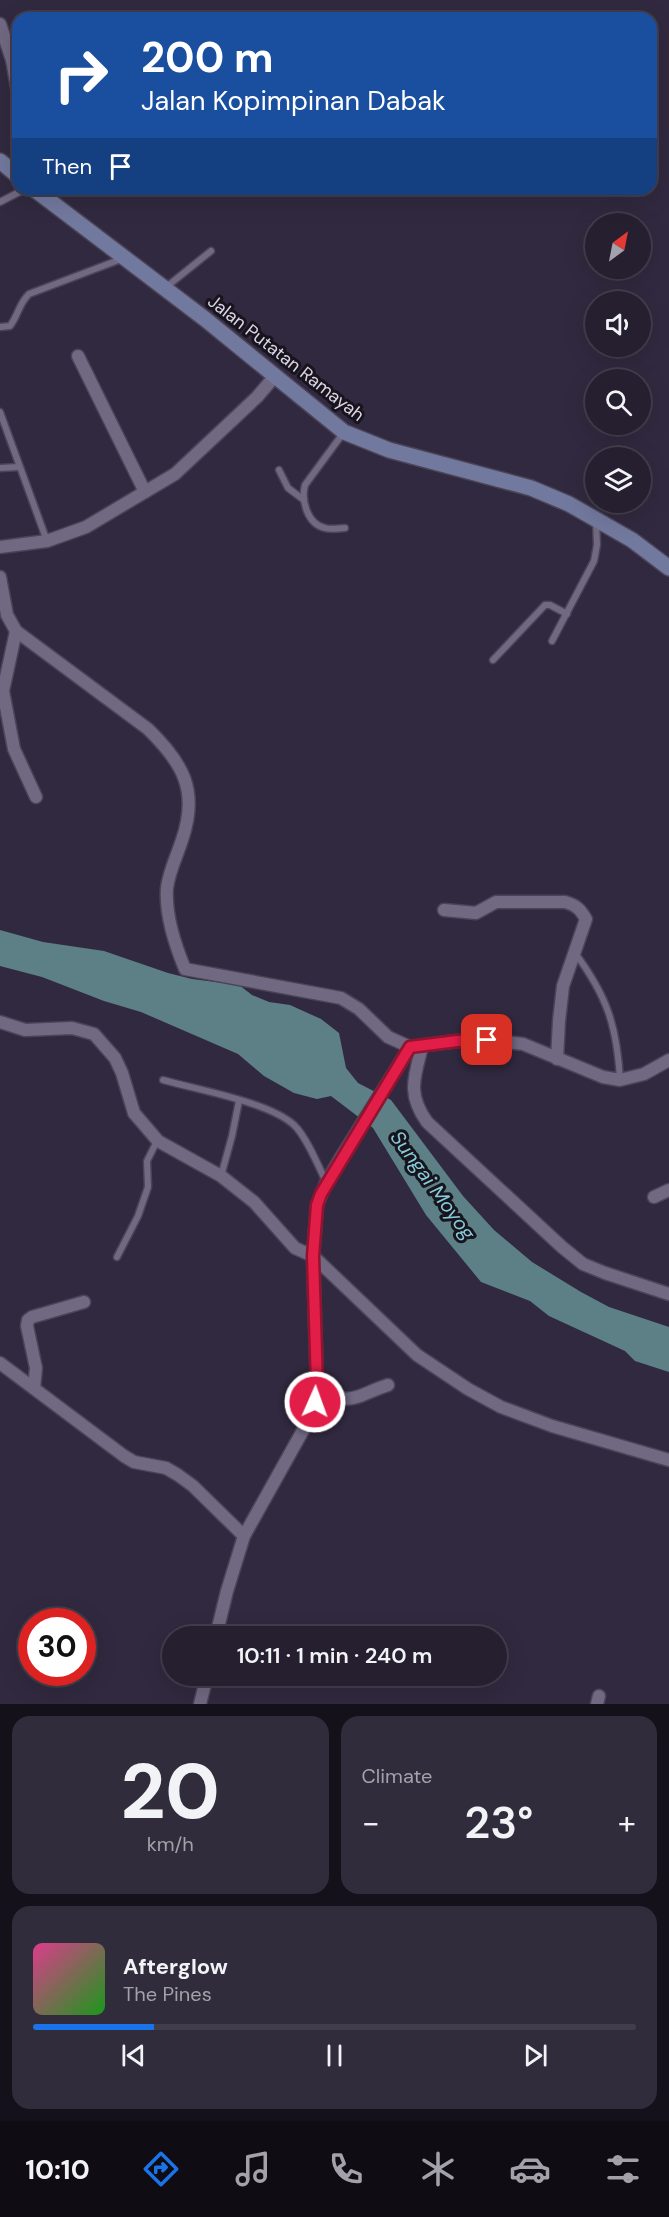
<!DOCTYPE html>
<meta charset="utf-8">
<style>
:root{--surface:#251f2f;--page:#312c3b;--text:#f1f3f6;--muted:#a3a2aa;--line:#423d4b;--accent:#1a73e8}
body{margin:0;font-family:"DM Sans",sans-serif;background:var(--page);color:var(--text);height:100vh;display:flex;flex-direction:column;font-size:22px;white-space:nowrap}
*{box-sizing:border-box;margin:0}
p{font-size:20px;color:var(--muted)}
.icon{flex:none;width:33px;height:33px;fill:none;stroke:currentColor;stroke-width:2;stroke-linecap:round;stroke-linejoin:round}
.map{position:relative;height:1704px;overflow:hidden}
.panel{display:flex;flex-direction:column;gap:12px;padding:12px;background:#14111a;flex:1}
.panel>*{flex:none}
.top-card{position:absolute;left:12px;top:12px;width:645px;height:183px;border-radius:18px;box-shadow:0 6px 24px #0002,0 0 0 2px var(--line);background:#1a4fa0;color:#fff;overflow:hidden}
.needle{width:39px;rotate:32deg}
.controls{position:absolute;left:585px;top:213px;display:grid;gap:12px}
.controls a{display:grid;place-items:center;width:66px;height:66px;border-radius:50%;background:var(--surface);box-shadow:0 6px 24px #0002,0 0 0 2px var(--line);font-size:30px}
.speed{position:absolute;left:18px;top:1608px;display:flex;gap:12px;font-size:30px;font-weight:700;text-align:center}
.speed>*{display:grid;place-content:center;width:78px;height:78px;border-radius:50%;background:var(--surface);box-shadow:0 6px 24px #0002,0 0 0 2px var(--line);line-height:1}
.speed .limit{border:9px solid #d22;background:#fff;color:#111}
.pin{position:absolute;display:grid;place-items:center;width:51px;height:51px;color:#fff;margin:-26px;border-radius:12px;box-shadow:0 3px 9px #0006}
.me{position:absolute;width:66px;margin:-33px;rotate:2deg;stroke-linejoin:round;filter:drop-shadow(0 0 4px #0008)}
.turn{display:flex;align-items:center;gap:21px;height:126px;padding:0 30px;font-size:27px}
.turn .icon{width:78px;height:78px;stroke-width:2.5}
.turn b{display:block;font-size:42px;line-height:51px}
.then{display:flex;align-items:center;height:57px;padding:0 30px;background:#0003;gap:12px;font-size:22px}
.big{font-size:45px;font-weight:600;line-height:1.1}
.panel .card{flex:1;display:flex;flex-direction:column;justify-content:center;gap:9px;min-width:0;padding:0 21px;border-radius:18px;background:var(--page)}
.panel .dial{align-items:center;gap:0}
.dial b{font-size:78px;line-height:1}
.song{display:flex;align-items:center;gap:18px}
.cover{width:72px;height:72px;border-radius:9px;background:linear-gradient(135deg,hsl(330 70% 55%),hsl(120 70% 35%))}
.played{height:6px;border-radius:3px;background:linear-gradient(90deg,var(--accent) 20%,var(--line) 20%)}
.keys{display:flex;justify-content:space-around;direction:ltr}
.heat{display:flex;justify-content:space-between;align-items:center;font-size:33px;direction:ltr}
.panel .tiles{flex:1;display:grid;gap:12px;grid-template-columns:1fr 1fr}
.card:last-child{grid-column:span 2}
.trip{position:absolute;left:162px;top:1626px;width:345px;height:60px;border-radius:30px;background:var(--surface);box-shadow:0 6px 24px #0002,0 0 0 2px var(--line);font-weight:600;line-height:60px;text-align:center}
.dock{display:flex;height:96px;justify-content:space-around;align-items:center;background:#0f0c13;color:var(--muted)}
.dock .icon{width:42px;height:42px}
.dock .selected{color:var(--accent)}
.dock b{font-size:27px;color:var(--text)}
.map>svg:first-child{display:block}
</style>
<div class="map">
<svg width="669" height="1704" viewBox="0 0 669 1704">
<rect width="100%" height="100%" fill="#31293f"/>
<polygon fill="#5d8087" points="0,930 43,942 104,951 168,973 192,979 239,985 252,995 269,1002 290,1005 321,1019 339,1033 346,1068 358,1083 391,1100 463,1196 494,1230 532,1262 581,1292 609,1307 669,1327 669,1372 635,1361 625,1351 549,1316 530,1301 481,1282 426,1215 373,1128 331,1096 317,1099 294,1093 264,1076 238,1054 141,1012 104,1001 42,977 0,966"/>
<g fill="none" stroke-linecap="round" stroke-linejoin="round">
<defs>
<g id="service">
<polyline points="0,202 25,189"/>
<polyline points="165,288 211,251"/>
<path d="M0,327L10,326C19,314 18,305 29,294L124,258"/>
<polyline points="0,412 47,541"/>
<path d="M344,432L305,485C301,500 307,524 325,528C331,530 339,528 345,528"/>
<polyline points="0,468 19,467"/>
<polyline points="279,470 288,488 304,500"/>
<polyline points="552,641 594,561 597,545 596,522"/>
<polyline points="493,660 545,605 550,605 567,614"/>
<path d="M575,953C607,996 617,1026 620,1080"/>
<path d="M163,1080C198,1090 269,1102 294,1125C306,1136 319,1167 326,1182"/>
<polyline points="221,1176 232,1136 239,1101"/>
<polyline points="117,1257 138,1216 148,1187 147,1161 157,1141"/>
</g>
<g id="minor">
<polyline points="0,24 12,60 18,93"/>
<polyline points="13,172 18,160"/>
<polyline points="78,356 145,492"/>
<polyline points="0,547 47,541 86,527 175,474 257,397 275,376"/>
<path d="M0,577L7,615L16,631L148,729C183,763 199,791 182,840C177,856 169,871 167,888C165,915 175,945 185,969L341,998L359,1009L388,1037L410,1047"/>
<polyline points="16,631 3,691 14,749 36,797"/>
<path d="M444,910L476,913L496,902H565C576,905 580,909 586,919L563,986L559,1021L557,1059"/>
<polyline points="0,1022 25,1030 72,1028 94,1034 115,1058 122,1073 134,1113 158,1141 221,1176 254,1202 295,1248 313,1256 417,1355 468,1389 501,1407 552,1426 669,1460"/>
<path d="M422,1047C414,1078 407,1094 427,1122L562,1247L583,1264L605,1273L669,1294"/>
<polyline points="654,1197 669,1190"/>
<polyline points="0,1363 124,1456 134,1462 166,1468 178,1475 193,1486 244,1536"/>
<path d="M317,1384C349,1410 354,1396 388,1385"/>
<polyline points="34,1388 36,1368 27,1326 28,1320 32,1317 84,1302"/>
<polyline points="216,1636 227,1591 244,1536 311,1416 315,1402 317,1384 313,1256 317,1205 326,1183 340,1159 410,1047 457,1041 487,1040 523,1044 603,1077 620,1080 644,1074 669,1060"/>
<polyline points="200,1704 207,1676"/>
<polyline points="597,1704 599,1696"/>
</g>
<g id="secondary">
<polyline points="0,161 18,176"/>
<polyline points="34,189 205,319 344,432 389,450 531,488 569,504 632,540 669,568"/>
</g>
</defs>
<use href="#service" stroke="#4b4457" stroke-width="9"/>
<use href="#minor" stroke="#4b4457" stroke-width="15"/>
<use href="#secondary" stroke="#4b4457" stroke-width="18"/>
<use href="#service" stroke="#716882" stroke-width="6"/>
<use href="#minor" stroke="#716882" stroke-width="12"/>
<use href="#secondary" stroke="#72799e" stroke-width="15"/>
</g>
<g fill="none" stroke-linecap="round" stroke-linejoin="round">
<defs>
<polyline id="route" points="315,1402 317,1384 313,1256 317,1205 321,1194 410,1047 457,1041 487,1040"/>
</defs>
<use href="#route" stroke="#92132f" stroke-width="15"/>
<use href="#route" stroke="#e11d48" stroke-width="10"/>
</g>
<g text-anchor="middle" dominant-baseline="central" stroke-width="6" stroke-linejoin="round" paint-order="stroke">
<g font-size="18" fill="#dad5e4" stroke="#18141e">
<text transform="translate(286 358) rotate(38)">Jalan Putatan Ramayah</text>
</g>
<g font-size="20" font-style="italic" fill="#86cbd8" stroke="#18141e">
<text transform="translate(433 1185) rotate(54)">Sungai Moyog</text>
</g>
</g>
</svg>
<div class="controls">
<a><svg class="needle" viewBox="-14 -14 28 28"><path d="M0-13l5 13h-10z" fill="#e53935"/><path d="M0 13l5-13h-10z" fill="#a3a2aa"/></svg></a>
<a><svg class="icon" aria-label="sound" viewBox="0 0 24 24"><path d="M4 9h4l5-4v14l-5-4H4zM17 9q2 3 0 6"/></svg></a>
<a><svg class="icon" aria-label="search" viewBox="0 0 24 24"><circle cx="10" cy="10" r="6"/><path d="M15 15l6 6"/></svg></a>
<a><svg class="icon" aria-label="layers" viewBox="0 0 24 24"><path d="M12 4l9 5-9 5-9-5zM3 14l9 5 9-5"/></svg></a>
</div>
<div class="speed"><div class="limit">30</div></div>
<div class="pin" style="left:487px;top:1040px;background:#d93025"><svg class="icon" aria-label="arrive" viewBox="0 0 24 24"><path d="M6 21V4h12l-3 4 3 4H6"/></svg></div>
<svg class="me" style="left:315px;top:1402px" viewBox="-20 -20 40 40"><circle r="17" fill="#e11d48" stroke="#fff" stroke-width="3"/><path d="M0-11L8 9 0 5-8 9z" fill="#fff"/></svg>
<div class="trip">10:11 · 1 min · 240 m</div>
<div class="top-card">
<div class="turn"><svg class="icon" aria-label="right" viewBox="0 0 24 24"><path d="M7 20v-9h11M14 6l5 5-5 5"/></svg><div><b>200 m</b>Jalan Kopimpinan Dabak</div></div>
<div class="then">Then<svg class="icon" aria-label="arrive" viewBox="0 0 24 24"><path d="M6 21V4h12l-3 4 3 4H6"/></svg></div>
</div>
</div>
<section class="panel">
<div class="tiles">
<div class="card dial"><b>20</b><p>km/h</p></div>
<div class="card"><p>Climate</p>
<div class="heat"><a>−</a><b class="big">23°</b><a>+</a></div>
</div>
<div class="card">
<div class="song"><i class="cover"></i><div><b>Afterglow</b><p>The Pines</p></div></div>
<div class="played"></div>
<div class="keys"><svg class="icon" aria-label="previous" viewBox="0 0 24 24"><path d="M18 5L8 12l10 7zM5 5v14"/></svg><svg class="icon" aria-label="pause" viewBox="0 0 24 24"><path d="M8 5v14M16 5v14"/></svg><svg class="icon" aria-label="next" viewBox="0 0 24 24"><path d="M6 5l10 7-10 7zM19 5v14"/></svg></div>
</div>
</div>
</section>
<nav class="dock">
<b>10:10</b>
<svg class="icon selected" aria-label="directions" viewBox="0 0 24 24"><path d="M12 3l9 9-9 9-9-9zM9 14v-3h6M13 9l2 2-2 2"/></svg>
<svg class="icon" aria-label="music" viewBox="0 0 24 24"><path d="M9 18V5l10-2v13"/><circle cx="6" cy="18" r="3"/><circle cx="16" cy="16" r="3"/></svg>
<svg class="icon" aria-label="phone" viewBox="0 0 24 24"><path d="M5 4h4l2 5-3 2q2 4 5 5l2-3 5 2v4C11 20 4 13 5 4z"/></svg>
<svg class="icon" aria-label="climate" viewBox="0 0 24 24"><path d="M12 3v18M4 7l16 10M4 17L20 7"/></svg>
<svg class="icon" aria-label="car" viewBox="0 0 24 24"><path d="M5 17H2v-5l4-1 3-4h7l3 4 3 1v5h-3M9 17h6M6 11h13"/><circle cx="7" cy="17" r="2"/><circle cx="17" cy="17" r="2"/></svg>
<svg class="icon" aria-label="filters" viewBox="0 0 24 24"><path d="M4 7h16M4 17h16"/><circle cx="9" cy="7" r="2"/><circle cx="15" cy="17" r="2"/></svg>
</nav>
